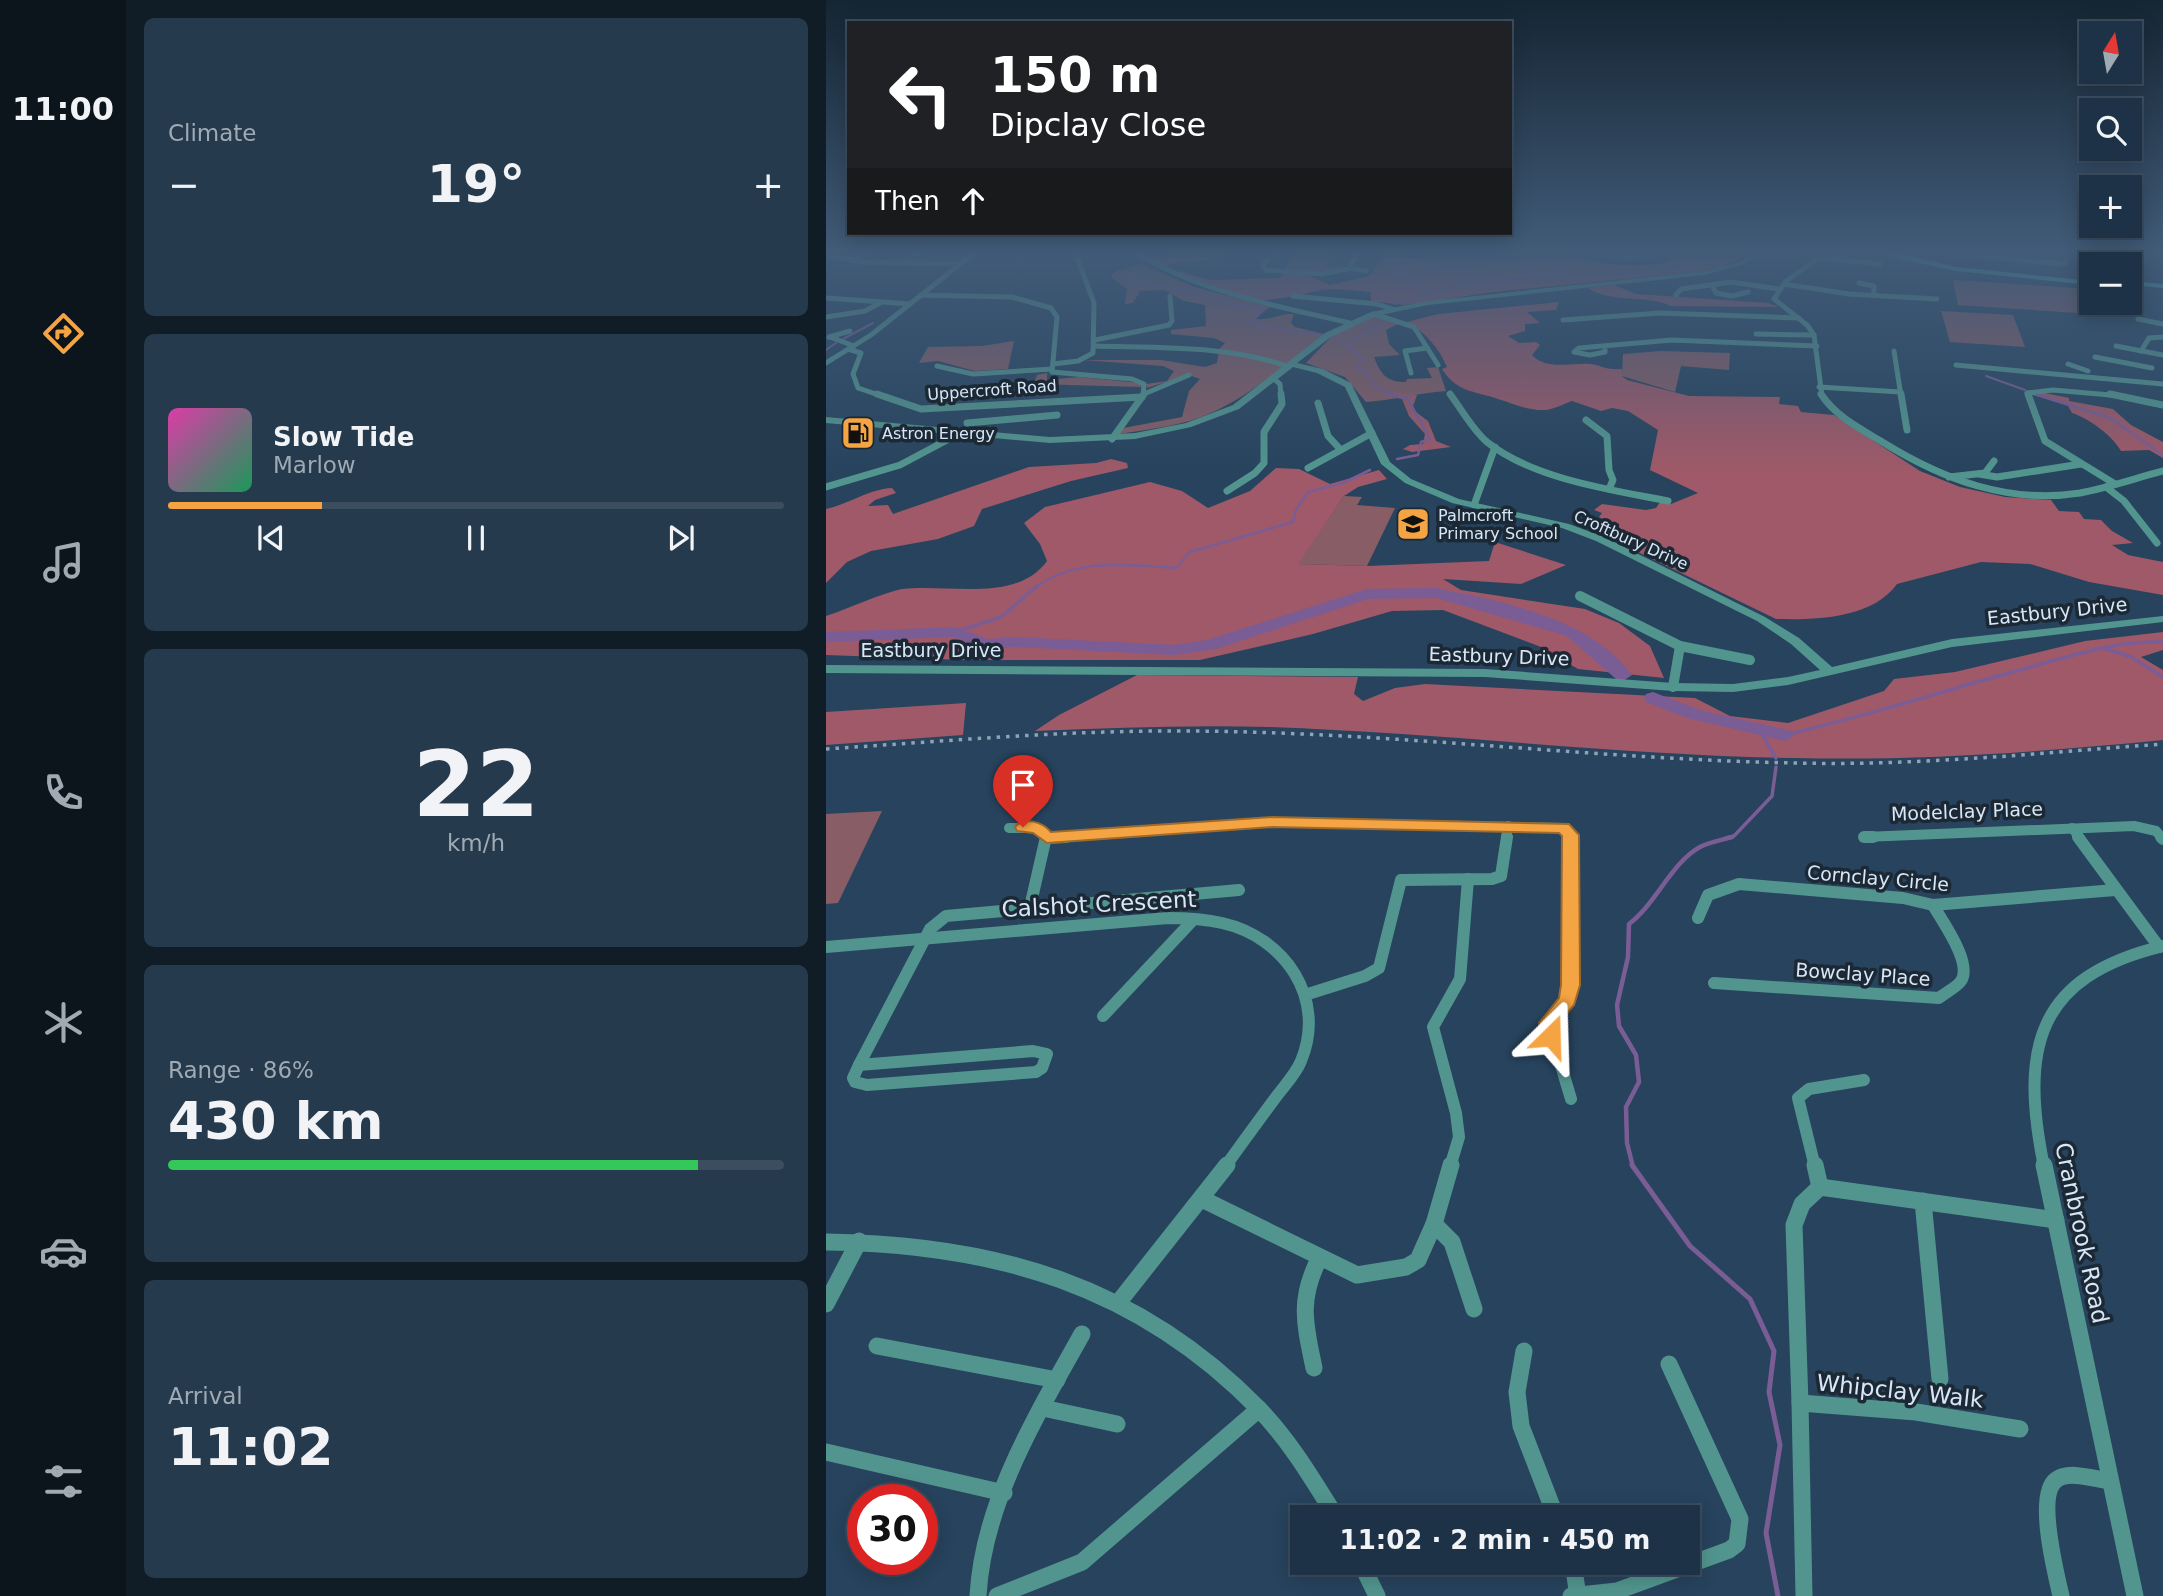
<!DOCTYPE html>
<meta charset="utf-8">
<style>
:root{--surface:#1d3246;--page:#253a4d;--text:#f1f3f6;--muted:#a0aab3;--line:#3b4d5f;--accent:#f4a443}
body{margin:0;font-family:"DejaVu Sans",sans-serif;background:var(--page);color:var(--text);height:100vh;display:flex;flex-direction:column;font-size:26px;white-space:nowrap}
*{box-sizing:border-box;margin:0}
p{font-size:23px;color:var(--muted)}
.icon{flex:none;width:38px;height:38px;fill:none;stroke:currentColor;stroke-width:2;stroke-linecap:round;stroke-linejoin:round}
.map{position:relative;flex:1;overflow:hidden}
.panel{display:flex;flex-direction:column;gap:18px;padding:18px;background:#101c26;width:700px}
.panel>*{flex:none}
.banner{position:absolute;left:21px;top:21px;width:665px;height:214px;border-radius:0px;box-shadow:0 4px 18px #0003,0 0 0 2px var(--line);background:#202124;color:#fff;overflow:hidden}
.needle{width:46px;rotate:11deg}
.fabs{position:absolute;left:1253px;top:21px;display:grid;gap:14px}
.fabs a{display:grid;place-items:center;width:63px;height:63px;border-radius:0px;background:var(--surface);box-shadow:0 4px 18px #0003,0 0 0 2px var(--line);font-size:35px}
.speed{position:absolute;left:21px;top:1484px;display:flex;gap:14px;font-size:35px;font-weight:700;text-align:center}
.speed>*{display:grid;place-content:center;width:91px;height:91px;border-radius:50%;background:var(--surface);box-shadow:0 4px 18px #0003,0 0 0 2px var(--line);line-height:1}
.speed .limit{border:10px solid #d22;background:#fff;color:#111}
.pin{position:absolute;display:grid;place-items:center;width:60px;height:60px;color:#fff;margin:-72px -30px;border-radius:50% 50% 50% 0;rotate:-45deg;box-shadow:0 0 7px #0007}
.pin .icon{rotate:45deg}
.me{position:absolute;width:77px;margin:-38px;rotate:22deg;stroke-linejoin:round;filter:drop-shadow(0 0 5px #0008)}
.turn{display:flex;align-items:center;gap:24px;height:147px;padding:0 28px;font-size:32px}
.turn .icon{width:91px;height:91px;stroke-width:2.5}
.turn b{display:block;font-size:49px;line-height:60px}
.then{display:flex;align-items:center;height:66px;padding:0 28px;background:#0003;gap:14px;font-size:26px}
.big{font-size:52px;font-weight:800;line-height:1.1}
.panel .card{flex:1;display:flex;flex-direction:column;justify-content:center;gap:10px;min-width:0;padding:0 24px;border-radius:10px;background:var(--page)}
.panel .dial{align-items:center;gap:0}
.dial b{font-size:91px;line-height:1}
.song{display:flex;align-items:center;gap:21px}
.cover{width:84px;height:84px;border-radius:10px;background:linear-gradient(135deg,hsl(320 70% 55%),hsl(150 70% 35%))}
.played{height:7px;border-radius:4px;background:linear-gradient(90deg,var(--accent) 25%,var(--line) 25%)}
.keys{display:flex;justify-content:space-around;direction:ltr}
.heat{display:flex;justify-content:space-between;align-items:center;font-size:38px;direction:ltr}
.charge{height:10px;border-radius:5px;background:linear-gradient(90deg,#34c759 86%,var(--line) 0)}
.trip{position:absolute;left:464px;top:1505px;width:410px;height:70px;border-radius:0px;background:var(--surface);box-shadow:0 4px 18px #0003,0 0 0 2px var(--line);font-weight:800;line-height:70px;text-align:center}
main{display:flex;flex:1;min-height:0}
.menu{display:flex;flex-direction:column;width:126px;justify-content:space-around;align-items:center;background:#0c141c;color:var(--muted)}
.menu .icon{width:49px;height:49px}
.menu .on{color:var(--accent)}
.menu b{font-size:32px;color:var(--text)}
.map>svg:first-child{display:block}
</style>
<main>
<nav class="menu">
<b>11:00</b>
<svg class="icon on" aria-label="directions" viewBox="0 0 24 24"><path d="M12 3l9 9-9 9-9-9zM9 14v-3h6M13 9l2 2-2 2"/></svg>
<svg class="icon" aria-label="music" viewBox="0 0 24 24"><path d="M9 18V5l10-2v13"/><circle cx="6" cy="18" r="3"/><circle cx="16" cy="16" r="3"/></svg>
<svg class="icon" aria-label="phone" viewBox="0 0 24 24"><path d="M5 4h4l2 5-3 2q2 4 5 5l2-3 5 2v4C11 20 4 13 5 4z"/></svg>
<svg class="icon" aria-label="climate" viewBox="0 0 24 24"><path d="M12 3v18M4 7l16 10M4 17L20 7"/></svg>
<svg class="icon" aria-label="car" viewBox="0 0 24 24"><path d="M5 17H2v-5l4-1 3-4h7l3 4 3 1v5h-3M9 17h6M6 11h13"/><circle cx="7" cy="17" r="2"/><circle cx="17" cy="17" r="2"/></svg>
<svg class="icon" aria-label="filters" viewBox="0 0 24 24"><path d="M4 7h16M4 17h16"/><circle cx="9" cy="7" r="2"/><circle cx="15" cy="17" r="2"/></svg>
</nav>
<section class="panel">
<div class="card"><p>Climate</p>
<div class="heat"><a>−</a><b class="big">19°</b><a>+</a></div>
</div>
<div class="card">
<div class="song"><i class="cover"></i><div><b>Slow Tide</b><p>Marlow</p></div></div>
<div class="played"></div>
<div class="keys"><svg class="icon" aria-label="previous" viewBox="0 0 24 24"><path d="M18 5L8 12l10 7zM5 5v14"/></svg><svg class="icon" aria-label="pause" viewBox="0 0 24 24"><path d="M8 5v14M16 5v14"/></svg><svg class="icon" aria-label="next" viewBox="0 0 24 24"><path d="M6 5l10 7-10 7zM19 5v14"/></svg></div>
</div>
<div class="card dial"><b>22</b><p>km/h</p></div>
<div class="card"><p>Range · 86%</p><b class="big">430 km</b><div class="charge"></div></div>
<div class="card"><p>Arrival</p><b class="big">11:02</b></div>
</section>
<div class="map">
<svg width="1337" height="1596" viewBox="0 0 1337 1596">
<rect width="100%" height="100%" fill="#27435d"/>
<g fill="#895d65">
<polygon points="471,249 508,249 500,266 521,267 511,272 457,271"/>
<polygon points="603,254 694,259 688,270 617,266 584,259 600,258"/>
<path d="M315,264L369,287L444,307L428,319C445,321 453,313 468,314L465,323L469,327L498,334C462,361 429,393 387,412C358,426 324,429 292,434V429L356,417L363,391L374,379L363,375L321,388L320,384L341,381L348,371L337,366L257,360H335L379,367L391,363L393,349L399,343L388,338L345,334V330L380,326L379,305L358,301L338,290L314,291L307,303L299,304L301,289L285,277L288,272Z"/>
<polygon points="1127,280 1265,289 1265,303 1276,303 1282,315 1132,305"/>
<polygon points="1115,311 1187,315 1199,347 1124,342"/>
<path d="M549,316L572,324L560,330L563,344L574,355L548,357C555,375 561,382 580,382L581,379L606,378L601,368L612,367L620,391C592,393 568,400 540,402L519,377L480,363L507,335Z"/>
<polygon points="188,341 182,369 149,371 112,361 93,363 102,347 156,346"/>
<polygon points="835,351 904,353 903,370 855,366 849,392 796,376 797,354"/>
<polygon points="221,373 221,380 253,377 314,383 316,387 208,384 211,375"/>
<polygon points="518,496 536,497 531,505 569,508 541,566 471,564"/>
<polygon points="56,811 12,903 0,904 0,814"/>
</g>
<g fill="#9f5968">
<polygon points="341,249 421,249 379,260 333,266 325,258 347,254"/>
<path d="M563,249H572L576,257L617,266L688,270L694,259L684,256L679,249H740L737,252C773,265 805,269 843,262L854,249H902L923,255L890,269L869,272L668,292L578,305L545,301L544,292C528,291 506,287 490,291C477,294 451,300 437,300C410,300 370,282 344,273L354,271L383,280L453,278L457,274L481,275L504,285L543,276Z"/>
<path d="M788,285L810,294L942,303L953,307L845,306C820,294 786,304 762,288Z"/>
<path d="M733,302L730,310L701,312L714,323L699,324V331L682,336L693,343L710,342L714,345L706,355C721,371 745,362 765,364C778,366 778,370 796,369V376L801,380L863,396L954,397L953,404L972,406L975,412L1008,415L1094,471L1134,487L1179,497L1225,500L1233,511L1253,512L1258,519L1275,520L1286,531L1307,543L1286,545L1302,555L1337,562V595L1263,582L1204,564L1155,562L1071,584C1046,619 989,620 950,619L754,524L758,520L773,523L777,519L773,517L776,513L768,510L776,504L820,510L830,508L834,502L845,504L872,493L824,470L832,430L802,411L786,408L775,411L746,401C738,404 728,409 720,410C702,411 688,404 672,399C649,391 630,392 616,369L621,367C613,348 599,332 581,322L612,314Z"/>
<polygon points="568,392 591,395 586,409 602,421 610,441 625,447 586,452 577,449 584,445 597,444 599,434 583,416 576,399 562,396"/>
<path d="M1214,392L1243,398V401L1287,409L1305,425L1337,442V458L1323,450L1295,451C1286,435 1262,418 1246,413L1241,404L1204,394Z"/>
<path d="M285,459L301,463L302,468L245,481L156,509L148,526L112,539L45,551L21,562L0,583V509C23,504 43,489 66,488L70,493L49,500L42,506L62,505L67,514L203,467L270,463Z"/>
<path d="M450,468L473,469L504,484L553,470L561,479L532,487L518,496L472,564L541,566L663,561L669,542L740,565L695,584L617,579L635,590L759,609L793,623L824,646L838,678L752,669L715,647L617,610L566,611L487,634L374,660H137L0,655V616C19,610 61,591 77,589C122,584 191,603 221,561L214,544L198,523L219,507L324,482L356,491L382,508L424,491Z"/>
<path d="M1337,632V650L1315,657L1337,670V740C1215,752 1091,761 968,758C792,755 617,733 441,727C364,725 286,728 209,731L233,715L311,675L532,677L528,694L537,701L569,688L599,684L869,698L904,716L962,723L1058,691L1068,679L1129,672L1259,641Z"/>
<polygon points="140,703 137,735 0,745 0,712"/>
</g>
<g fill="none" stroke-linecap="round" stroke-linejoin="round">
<g stroke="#7b5d96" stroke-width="2">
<polyline points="711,249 716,256 738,266 739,270 731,276"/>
<polyline points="329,261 372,249"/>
<polyline points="562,262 569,267 565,275 598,286 602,293"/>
<polyline points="316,267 298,277 302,281 367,291 405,304 438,309 424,324 495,336"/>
<polyline points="569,304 641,283 832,271 884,257"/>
<polyline points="556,324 523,342 522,348 538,359 530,368 539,371 547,385 570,396"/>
<polyline points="506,337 522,346"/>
<polyline points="17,339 47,323"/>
<polyline points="0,350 10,343"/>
<polyline points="1160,376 1199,390"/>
<polyline points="1207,394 1214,396"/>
</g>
<g stroke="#7b5d96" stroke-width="2.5">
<polyline points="562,394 582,399 604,439 595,442 592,455 571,459"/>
<polyline points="1208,394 1284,418 1337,455"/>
<path d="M209,588C249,557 303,565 350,568L364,552L467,522L470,509L482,492L517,483L544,470"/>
</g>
<g stroke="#7b5d96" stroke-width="3.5">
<polyline points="129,632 175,617 211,586"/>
<polyline points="1280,649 1305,657 1337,677"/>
<polyline points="934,731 950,758"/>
<path d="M959,735C1041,716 1120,690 1201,668C1244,656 1293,640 1337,642"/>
<polyline points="900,838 908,836 946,796 950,767"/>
</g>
<path stroke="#7b5d96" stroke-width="4.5" d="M807,1167L801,1143L800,1107L813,1082L810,1055L793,1026L791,1005L802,957L803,924C829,905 846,862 874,847C883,842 896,840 906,837"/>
<polyline stroke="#7b5d96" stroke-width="5" points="806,1165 864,1246 924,1299 948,1351 943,1392 954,1445 940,1533 952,1596"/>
<g fill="#7b5d96" fill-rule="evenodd">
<path d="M610,588C677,602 763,617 806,675L797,681L790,679L741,636L610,598L542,599L390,649L348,655L188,647L160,650L127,637L0,642V632L129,627L162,639L188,637L348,645L381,640L541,589Z"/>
<polygon points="827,692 874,710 966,731 969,735 959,741 861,718 820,702 818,698 820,694"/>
</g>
<g stroke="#52958e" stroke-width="5">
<path d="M304,249C371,292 447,305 524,323"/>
<polyline points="450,249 437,266 440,270 495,274 522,269 535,249"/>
<polyline points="763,249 806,258 829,249"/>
<polyline points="905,249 931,255"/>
<polyline points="988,249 993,258 960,281 948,299 981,325 988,335 996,396"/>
<polyline points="1116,249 1151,256 1237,264 1240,263 1240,249"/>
<polyline points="0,255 37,262 132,264"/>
<polyline points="993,258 1054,264"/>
<polyline points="27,261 46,249"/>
<polyline points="77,263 98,249"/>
<polyline points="523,268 540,271"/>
<polyline points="1033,283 1048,286 1048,295"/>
<polyline points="958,284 1023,294 1111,299"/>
<polyline points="887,287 890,293 906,296 922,292"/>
<polyline points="95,295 186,297 225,308 231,317 226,372 306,379 318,384 317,396"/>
<polyline points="850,295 855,289 905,282 953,289"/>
<polyline points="467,296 551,304 566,309"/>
<polyline points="1,298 84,304"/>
<polyline points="548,314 588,327 612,365"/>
<polyline points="0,317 39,311 54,303"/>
<polyline points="1312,319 1337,324"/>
<polyline points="737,320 834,313 973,318"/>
<polyline points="930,334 988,335"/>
<polyline points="3,337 24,331"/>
<polyline points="4,337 28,346"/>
<polyline points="269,340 343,325 346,321 344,296"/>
<path d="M269,346C330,348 406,345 463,367"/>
<polyline points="779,346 779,352 764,355 748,352 753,348 846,340 991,346"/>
<polyline points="1290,346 1337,355"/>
<polyline points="22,349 35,353 27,374 32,388 56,396"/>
<polyline points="1068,351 1075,396"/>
<polyline points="1315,351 1323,338 1337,337"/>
<polyline points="1269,357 1326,368"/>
<polyline points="0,363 45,335 153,249"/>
<polyline points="227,364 252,361 267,353 268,303 248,249"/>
<polyline points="1242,364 1262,371"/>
<polyline points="1130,365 1337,384"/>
<polyline points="111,366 147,374 226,369"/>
<polyline points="585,373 579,351 601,348"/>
<polyline points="448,379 454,384 455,396"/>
<polyline points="993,387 1075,392"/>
<polyline points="318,394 363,375"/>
<polyline points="1202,396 1201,393 1227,390 1296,396"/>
</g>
<g stroke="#52958e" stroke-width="7">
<polyline points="51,394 95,409 316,397"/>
<path d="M624,394C636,410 646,429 661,442C707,479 786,490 842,501"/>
<path d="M995,394C1010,417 1035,429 1058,443C1118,480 1183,504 1254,493C1282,488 1310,478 1337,471"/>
<polyline points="1075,394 1081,430"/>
<polyline points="1202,394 1219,441 1289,484"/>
<polyline points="1284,394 1337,405"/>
<polyline points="492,403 502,436 514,449"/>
<polyline points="760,420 781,436 783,470 787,480 783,489"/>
<polyline points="141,423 231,415"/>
<polyline points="286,439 318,394"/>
<polyline points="482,468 546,433"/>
<polyline points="1153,474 1171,477 1255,464"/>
<polyline points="1123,477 1159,473 1168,461"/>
<polyline points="0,487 74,465 136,432"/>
<polyline points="1280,487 1298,501 1331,543"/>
<polyline points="401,491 429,473 438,463 438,432 456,404 455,394"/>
<polyline points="648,505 669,447"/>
</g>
<g stroke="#52958e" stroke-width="10">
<polyline points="754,596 854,646 924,660"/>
<polyline points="847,687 854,646"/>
<polyline points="183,828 212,828 221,838"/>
<polyline points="1246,828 1254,838"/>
<polyline points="1038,837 1308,826 1330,831 1336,838"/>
<polyline points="221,838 446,822 737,828 744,838"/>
<polyline points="680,838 682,826"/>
</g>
<g stroke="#52958e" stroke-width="12">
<polyline points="744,837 745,984 742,1000 722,1022 745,1099"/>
<polyline points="1038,837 1047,837"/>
<polyline points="1252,837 1333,947"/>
<polyline points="1335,837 1337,839"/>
<polyline points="221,838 240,837"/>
<polyline points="204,907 220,837"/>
<polyline points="872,918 882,895 913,884 1077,898 1107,905 1289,890"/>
<path d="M0,947L342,918C360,918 379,919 396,923C459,937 501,999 475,1061C470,1074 458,1086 450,1097C433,1120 416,1143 399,1167"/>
<path d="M888,983L1113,998C1119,993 1131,987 1135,981C1147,963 1116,921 1107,905"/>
<polyline points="482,994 539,976 553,968 575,880 666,879 675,876 681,837"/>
<polyline points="277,1016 368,919"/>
<polygon points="207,1051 221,1054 216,1068 210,1072 41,1085 29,1082 27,1078 33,1065"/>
<polyline points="33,1065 104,929 120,916 413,890"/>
<polyline points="624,1167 633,1137 630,1113 607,1027 634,979 642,879"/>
<polyline points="989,1167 972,1098 983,1089 1038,1080"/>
<path d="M1218,1167C1194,1049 1209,977 1337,946"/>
</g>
<g stroke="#52958e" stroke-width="17">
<polyline points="989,1165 994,1187"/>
<polyline points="1218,1165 1309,1596"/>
<polyline points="376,1199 531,1275 580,1267 592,1260 608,1224 625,1165"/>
<polyline points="1097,1201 1114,1379"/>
<polyline points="608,1224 626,1242 648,1309"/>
<path d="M0,1242C169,1244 312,1285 433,1409C464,1441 487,1480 510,1517"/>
<polyline points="292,1303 401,1165"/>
<polyline points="0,1304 33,1241"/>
<polyline points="51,1346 231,1380"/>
<polyline points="698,1351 691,1392 695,1426 730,1517"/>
<path d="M488,1368C479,1325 472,1300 493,1259"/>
<polyline points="974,1403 968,1225 976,1204 994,1187 1230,1220"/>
<polyline points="217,1408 291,1424"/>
<polyline points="0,1452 178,1493"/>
<polyline points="535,1563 551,1596"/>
<polyline points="747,1563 752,1596"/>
<path d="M152,1596C157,1502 211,1415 256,1334"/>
<polyline points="171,1596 256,1562 433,1409"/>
<polyline points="745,1596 791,1591 903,1550 911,1544 914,1519 843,1364"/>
<polyline points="978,1596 974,1403 1090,1412 1194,1429"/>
<path d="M1235,1596C1230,1574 1210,1495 1230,1480C1242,1470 1269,1479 1283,1481"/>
</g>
<g fill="#52958e" fill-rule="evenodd">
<polygon points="934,249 942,249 918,264 879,275 602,305 550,316 505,337 471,363 497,369 525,383 564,462 585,479 633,499 743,524 778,537 939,617 973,638 1006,667 1126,639 1337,616 1337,622 1126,647 962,685 907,692 847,691 659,677 0,673 0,665 659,669 847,683 907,684 962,677 994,670 965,644 931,621 770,541 736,528 626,503 579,483 555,464 519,387 491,373 467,367 413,409 365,427 309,439 224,443 0,423 0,417 224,437 309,433 360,423 407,405 499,333 545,312 602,301 879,271 914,262"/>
<polygon points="1296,249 1302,249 1305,265 1300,264"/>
<polygon points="1304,267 1307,269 1310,287 1307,289 1304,287"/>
</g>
<g fill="#50c3b9" fill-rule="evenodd">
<polygon points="1048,249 1057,249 1130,267 1265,281 1265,285 1130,271 1074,259"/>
<polygon points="1304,281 1337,284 1337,288 1304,285"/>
</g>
<path stroke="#8ea3b7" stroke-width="3.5" stroke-dasharray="3.5 6" stroke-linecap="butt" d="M0,749C121,741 242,730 363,731C565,732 766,759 968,763C1091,766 1214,753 1337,744"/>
</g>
<linearGradient id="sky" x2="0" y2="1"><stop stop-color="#152533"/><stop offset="0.53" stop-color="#415b78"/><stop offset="1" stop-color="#415b78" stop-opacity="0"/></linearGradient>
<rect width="1337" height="472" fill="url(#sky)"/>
<path fill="#f4a443" stroke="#9f6b2c" stroke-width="2" d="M446,817L743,824L753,835L754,985L748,1005L732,1024L734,1036L732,1041H718L713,1023L733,998L735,985L736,836L733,833L446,827L221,843L207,833L191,831L189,827C199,816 216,822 225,832Z"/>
<defs>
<symbol id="fuel-square" viewBox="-11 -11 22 22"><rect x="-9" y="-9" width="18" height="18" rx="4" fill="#f4a443" stroke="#1c2935"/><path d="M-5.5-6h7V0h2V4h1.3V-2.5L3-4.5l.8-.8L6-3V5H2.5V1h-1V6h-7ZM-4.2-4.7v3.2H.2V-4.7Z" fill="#111"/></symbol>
<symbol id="school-square" viewBox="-11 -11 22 22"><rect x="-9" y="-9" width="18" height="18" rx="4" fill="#f4a443" stroke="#1c2935"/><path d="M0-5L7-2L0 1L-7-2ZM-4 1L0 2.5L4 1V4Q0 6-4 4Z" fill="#111"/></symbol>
</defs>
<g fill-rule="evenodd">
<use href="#fuel-square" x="13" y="414" width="38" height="38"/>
<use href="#school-square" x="568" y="505" width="38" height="38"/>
</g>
<g text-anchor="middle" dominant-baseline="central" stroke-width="7" stroke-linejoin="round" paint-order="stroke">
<g font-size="16" fill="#d7e7f7" stroke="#1c2935">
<text transform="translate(166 390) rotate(-4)">Uppercroft Road</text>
<text transform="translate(805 540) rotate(24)">Croftbury Drive</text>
</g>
<g font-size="16" fill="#d7e7f7" stroke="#1c2935" text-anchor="start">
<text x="56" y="433">Astron Energy</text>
<text x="612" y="515">Palmcroft<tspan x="612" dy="18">Primary School</tspan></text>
</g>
<g font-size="19" fill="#d7e7f7" stroke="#1c2935">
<text transform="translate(1231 611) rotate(-6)">Eastbury Drive</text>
<text x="105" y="650">Eastbury Drive</text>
<text transform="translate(673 656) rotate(2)">Eastbury Drive</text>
<text transform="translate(1141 811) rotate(-2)">Modelclay Place</text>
<text transform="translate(1052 878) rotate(5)">Cornclay Circle</text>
<text transform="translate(1037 974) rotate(4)">Bowclay Place</text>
</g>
<g font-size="23" fill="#d7e7f7" stroke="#1c2935">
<text transform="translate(273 904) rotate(-3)">Calshot Crescent</text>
<text transform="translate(1256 1233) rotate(78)">Cranbrook Road</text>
<text transform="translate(1074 1391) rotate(6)">Whipclay Walk</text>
</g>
</g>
</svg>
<div class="fabs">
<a><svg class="needle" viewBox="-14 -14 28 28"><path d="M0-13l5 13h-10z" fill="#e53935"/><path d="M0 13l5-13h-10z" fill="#a0aab3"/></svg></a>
<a><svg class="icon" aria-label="search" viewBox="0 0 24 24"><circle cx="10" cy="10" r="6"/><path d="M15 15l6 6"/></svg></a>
<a>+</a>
<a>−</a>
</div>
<div class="speed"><div class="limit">30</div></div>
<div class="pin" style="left:197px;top:827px;background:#d93025"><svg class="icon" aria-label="arrive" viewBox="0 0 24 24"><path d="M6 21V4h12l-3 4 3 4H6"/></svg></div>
<svg class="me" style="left:725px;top:1036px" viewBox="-20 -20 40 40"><path d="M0-17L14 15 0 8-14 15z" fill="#f4a443" stroke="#fff" stroke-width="4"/></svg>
<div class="trip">11:02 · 2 min · 450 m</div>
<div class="banner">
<div class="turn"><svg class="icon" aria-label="left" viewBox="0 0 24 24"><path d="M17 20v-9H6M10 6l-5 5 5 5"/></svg><div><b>150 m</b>Dipclay Close</div></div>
<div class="then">Then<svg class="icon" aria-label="ahead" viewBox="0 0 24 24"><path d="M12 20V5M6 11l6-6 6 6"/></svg></div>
</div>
</div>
</main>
